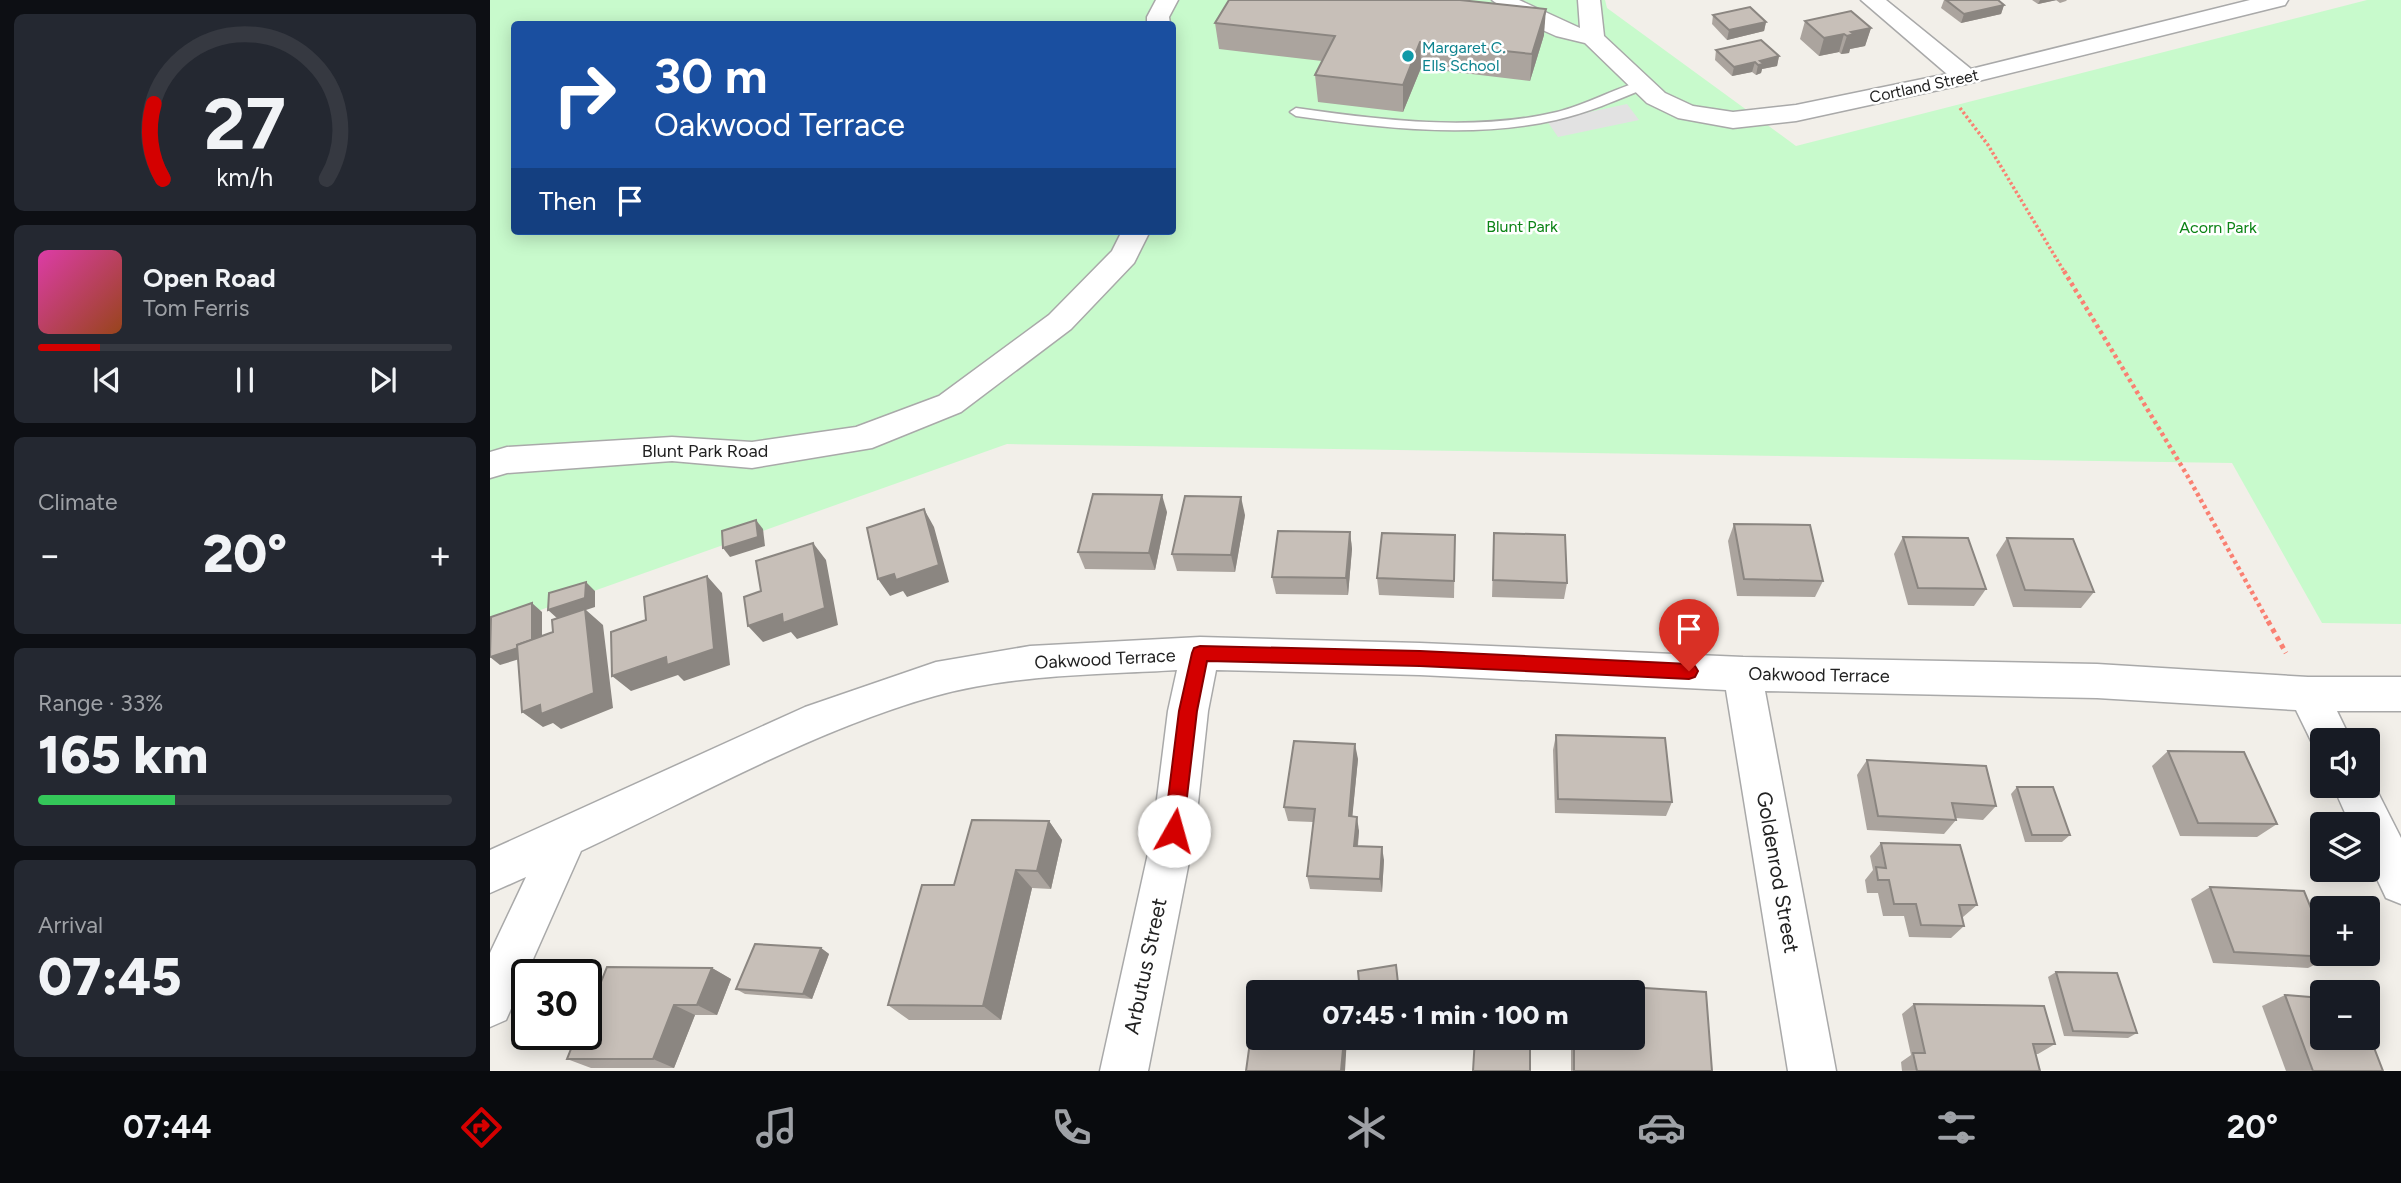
<!DOCTYPE html>
<meta charset="utf-8">
<style>
:root{--surface:#171b24;--page:#242831;--text:#f1f3f6;--muted:#9ea1a6;--line:#363941;--accent:#d40000}
body{margin:0;font-family:Figtree,sans-serif;background:var(--page);color:var(--text);height:100vh;display:flex;flex-direction:column;font-size:26px;white-space:nowrap}
*{box-sizing:border-box;margin:0}
p{font-size:23px;color:var(--muted)}
.icon{flex:none;width:38px;height:38px;fill:none;stroke:currentColor;stroke-width:2;stroke-linecap:round;stroke-linejoin:round}
.map{position:relative;flex:1;overflow:hidden}
.side{display:flex;flex-direction:column;gap:14px;padding:14px;background:#0d0f14;width:490px}
.side>*{flex:none}
.guide{position:absolute;left:21px;top:21px;width:665px;height:214px;border-radius:7px;box-shadow:0 4px 18px #0003;background:#1a4fa0;color:#fff;overflow:hidden}
.controls{position:absolute;left:1820px;top:728px;display:grid;gap:14px}
.controls a{display:grid;place-items:center;width:70px;height:70px;border-radius:7px;background:var(--surface);box-shadow:0 4px 18px #0003;font-size:35px}
.speed{position:absolute;left:21px;top:959px;display:flex;gap:14px;font-size:35px;font-weight:700;text-align:center}
.speed>*{display:grid;place-content:center;width:91px;height:91px;border-radius:50%;background:var(--surface);box-shadow:0 4px 18px #0003;line-height:1}
.speed .limit{border:4px solid #111;border-radius:10px;background:#fff;color:#111}
.pin{position:absolute;display:grid;place-items:center;width:60px;height:60px;color:#fff;margin:-72px -30px;border-radius:50% 50% 50% 0;rotate:-45deg;box-shadow:0 0 7px #0007}
.pin .icon{rotate:45deg}
.me{position:absolute;width:77px;margin:-38px;rotate:7deg;stroke-linejoin:round;filter:drop-shadow(0 0 5px #0008)}
.turn{display:flex;align-items:center;gap:24px;height:147px;padding:0 28px;font-size:32px}
.turn .icon{width:91px;height:91px;stroke-width:2.5}
.turn b{display:block;font-size:49px;line-height:60px}
.then{display:flex;align-items:center;height:66px;padding:0 28px;background:#0003;gap:14px;font-size:26px}
.big{font-size:52px;font-weight:800;line-height:1.1}
.side .card{flex:1;display:flex;flex-direction:column;justify-content:center;gap:10px;min-width:0;padding:0 24px;border-radius:10px;background:var(--page)}
.side .dial{align-items:center;gap:0}
.dial svg{height:182px;overflow:visible;fill:none;stroke:var(--line);stroke-width:7;stroke-linecap:round;text-anchor:middle}
.dial text{fill:var(--text);stroke:none}
.song{display:flex;align-items:center;gap:21px}
.cover{width:84px;height:84px;border-radius:10px;background:linear-gradient(135deg,hsl(320 70% 55%),hsl(20 70% 35%))}
.played{height:7px;border-radius:4px;background:linear-gradient(90deg,var(--accent) 15%,var(--line) 15%)}
.keys{display:flex;justify-content:space-around;direction:ltr}
.heat{display:flex;justify-content:space-between;align-items:center;font-size:38px;direction:ltr}
.charge{height:10px;border-radius:5px;background:linear-gradient(90deg,#34c759 33%,var(--line) 0)}
.trip{position:absolute;left:756px;top:980px;width:399px;height:70px;border-radius:7px;background:var(--surface);box-shadow:0 4px 18px #0003;font-weight:800;line-height:70px;text-align:center}
.dock{display:flex;height:112px;justify-content:space-around;align-items:center;background:#090b0e;color:var(--muted)}
.dock .icon{width:49px;height:49px}
.dock .active{color:var(--accent)}
.dock b{font-size:32px;color:var(--text)}
main{display:flex;flex:1;min-height:0}
.map>svg:first-child{display:block}
</style>
<main>
<section class="side">
<div class="card dial"><svg viewBox="0 0 100 80">
<path d="M14 69A42 42 0 1 1 86 69"/>
<path d="M14 69A42 42 0 0 1 10 36" stroke="#d40000"/>
<text x="50" y="56" font-size="32" font-weight="700">27</text>
<text x="50" y="72" font-size="11">km/h</text>
</svg></div>
<div class="card">
<div class="song"><i class="cover"></i><div><b>Open Road</b><p>Tom Ferris</p></div></div>
<div class="played"></div>
<div class="keys"><svg class="icon" aria-label="previous" viewBox="0 0 24 24"><path d="M18 5L8 12l10 7zM5 5v14"/></svg><svg class="icon" aria-label="pause" viewBox="0 0 24 24"><path d="M8 5v14M16 5v14"/></svg><svg class="icon" aria-label="next" viewBox="0 0 24 24"><path d="M6 5l10 7-10 7zM19 5v14"/></svg></div>
</div>
<div class="card"><p>Climate</p>
<div class="heat"><a>−</a><b class="big">20°</b><a>+</a></div>
</div>
<div class="card"><p>Range · 33%</p><b class="big">165 km</b><div class="charge"></div></div>
<div class="card"><p>Arrival</p><b class="big">07:45</b></div>
</section>
<div class="map">
<svg width="1911" height="1071" viewBox="0 0 1911 1071">
<rect width="100%" height="100%" fill="#f2efe9"/>
<path fill="#c8facc" fill-rule="evenodd" d="M0,0H1115L1117,8L1306,146L1877,0H1911V624L1832,623L1742,463L517,444L0,628ZM24,24H682V231H24Z"/>
<polygon fill="#e2e2e2" points="1137,104 1149,120 1068,137 1057,121"/>
<g fill="none" stroke-linecap="round" stroke-linejoin="round">
<defs>
<path id="lane" d="M1152,81L1158,85L1156,88C1127,100 1097,113 1066,120C982,139 891,128 806,116L800,112L806,108C891,120 982,132 1067,112C1096,105 1123,89 1152,81Z"/>
<g id="street">
<polygon points="666,0 688,0 679,17 680,24 657,24 657,17"/>
<polygon points="1002,0 1029,0 1090,28 1088,0 1110,0 1114,36 1175,93 1203,106 1243,112 1306,105 1457,74 1371,0 1396,0 1481,69 1760,0 1798,0 1795,5 1476,84 1306,121 1243,128 1188,118 1157,103 1095,43 1066,36 1028,19"/>
<polygon points="632,231 660,231 644,263 581,329 471,412 382,448 262,468 182,461 17,473 0,478 0,452 17,447 182,437 262,442 366,427 449,396 559,315 622,251"/>
<path d="M710,637L930,643L1253,657L1607,664L1818,677H1911V711H1847L1861,740H1832V755L1827,753L1806,710L1607,698L1275,691L1346,1071H1298L1236,690L930,675L726,670L718,711L705,831L658,1071H610L663,831L678,711L687,670C607,675 524,674 445,696C326,729 204,798 91,851L16,1020L0,1027V953L36,877L0,893V850L315,707L446,662L540,646Z"/>
<polygon points="1878,773 1911,838 1911,904 1896,898 1878,860 1878,824 1860,824 1843,786 1878,786"/>
</g>
</defs>
<use href="#lane" stroke="#a9a9a9" stroke-width="3"/>
<use href="#street" stroke="#a9a9a9" stroke-width="3"/>
<polyline stroke="#fa8072" stroke-width="3.5" stroke-dasharray="2.5 2.5" stroke-linecap="butt" points="1470,108 1498,145 1575,273"/>
<polyline stroke="#fa8072" stroke-width="4.5" stroke-dasharray="3.5 3.5" stroke-linecap="butt" points="1574,271 1697,475 1779,623"/>
<polyline stroke="#fa8072" stroke-width="5" stroke-dasharray="4.5 4.5" stroke-linecap="butt" points="1778,621 1796,653"/>
<use href="#lane" fill="#fff" fill-rule="evenodd"/>
<use href="#street" fill="#fff" fill-rule="evenodd"/>
</g>
<g fill="#aba49e">
<polygon points="1454,0 1508,0 1514,5 1511,14 1471,23 1451,8"/>
<polygon points="1542,0 1577,0 1576,1 1570,3 1566,0 1548,4"/>
<polygon points="1223,15 1276,22 1274,31 1237,40 1222,24"/>
<polygon points="1315,21 1381,28 1375,46 1360,49 1359,53 1351,54 1349,52 1329,56 1310,39"/>
<polygon points="725,23 1054,35 1040,81 931,68 913,112 828,102 825,75 832,61 729,49"/>
<polygon points="1226,50 1289,56 1287,66 1272,69 1271,73 1266,75 1262,72 1242,76 1225,60"/>
<polygon points="677,512 665,570 595,569 588,552"/>
<polygon points="755,515 745,572 687,571 682,554"/>
<polygon points="1244,524 1333,581 1325,597 1247,596 1238,541"/>
<polygon points="860,532 862,549 858,595 786,594 782,577"/>
<polygon points="1004,533 1077,583 1074,599 1002,597"/>
<polygon points="965,535 964,598 889,595 887,578"/>
<polygon points="1413,537 1496,589 1484,606 1418,605 1404,554"/>
<polygon points="1517,538 1604,592 1591,608 1523,607 1506,555"/>
<polygon points="1066,735 1182,802 1176,816 1065,813 1063,750"/>
<polygon points="1678,751 1787,824 1767,837 1690,836 1662,766"/>
<polygon points="868,759 862,817 869,831 868,846 894,860 892,892 820,889 817,876 823,822 798,821 794,807"/>
<polygon points="1377,760 1506,806 1493,820 1465,818 1466,820 1454,834 1377,830 1367,775"/>
<polygon points="1527,787 1580,835 1572,842 1535,842 1521,794"/>
<polygon points="559,821 572,840 561,889 542,888 511,1020 419,1020 398,1005 464,885"/>
<polygon points="1391,843 1487,905 1473,917 1472,917 1474,926 1461,938 1419,937 1414,916 1393,916 1388,893 1377,893 1375,880 1383,870 1380,856"/>
<polygon points="1720,887 1841,957 1818,968 1723,963 1701,899"/>
<polygon points="331,948 339,954 322,999 255,994 246,989"/>
<polygon points="222,968 241,979 227,1015 205,1015 184,1068 101,1068 77,1059 103,1002"/>
<polygon points="1566,972 1647,1033 1638,1038 1574,1036 1558,977"/>
<polygon points="1140,987 1222,1071 1081,1071 1081,1041 1082,1038 1143,1038 1143,992 1137,992"/>
<polygon points="1795,995 1893,1071 1796,1071 1772,1006"/>
<polygon points="1424,1004 1565,1044 1548,1054 1546,1054 1550,1071 1412,1071 1411,1062 1421,1055 1412,1014"/>
</g>
<g fill="#8b8681">
<polygon points="1550,0 1567,0 1548,4"/>
<polygon points="1514,5 1511,14 1471,23 1474,14"/>
<polygon points="1056,9 1054,35 1040,81 1042,54"/>
<polygon points="1276,22 1274,31 1237,40 1239,30"/>
<polygon points="1381,28 1375,46 1360,49 1359,53 1351,54 1357,36 1361,32"/>
<polygon points="1354,34 1349,52 1329,56 1334,38"/>
<polygon points="930,42 931,68 913,112 913,85"/>
<polygon points="1289,56 1287,66 1272,69 1271,73 1266,75 1268,65 1270,61"/>
<polygon points="1265,62 1262,72 1242,76 1244,67"/>
<polygon points="672,495 677,512 665,570 659,553"/>
<polygon points="751,497 755,515 745,572 741,555"/>
<polygon points="434,509 444,527 459,582 417,597 413,591 400,596 388,579"/>
<polygon points="266,520 273,529 275,546 240,557 233,548"/>
<polygon points="860,532 862,549 858,595 856,578"/>
<polygon points="323,543 336,560 348,625 307,639 301,632 273,642 258,626"/>
<polygon points="217,576 232,593 240,665 194,681 188,675 141,691 122,676 176,657"/>
<polygon points="96,582 105,591 105,607 96,610 113,625 123,708 71,729 63,723 53,727 32,712 68,619 58,610"/>
<polygon points="42,603 52,612 52,652 10,665 0,657"/>
<polygon points="865,744 868,759 861,830 859,816"/>
<polygon points="867,817 869,831 866,859 864,846"/>
<polygon points="559,821 572,840 561,889 547,871"/>
<polygon points="892,847 894,860 892,892 890,879"/>
<polygon points="526,870 542,888 511,1020 493,1006"/>
<polygon points="331,948 339,954 322,999 313,994"/>
<polygon points="222,968 241,979 227,1015 207,1005"/>
<polygon points="184,1005 205,1015 184,1068 163,1059"/>
<polygon points="854,1038 857,1038 855,1071 851,1071"/>
</g>
<g fill="#c7bfb8" stroke="#8b8681" stroke-width="2">
<polygon points="739,0 970,0 1056,9 1042,54 930,42 913,85 825,75 845,36 725,23"/>
<polygon points="1456,0 1508,0 1514,5 1474,14"/>
<polygon points="1260,7 1276,22 1239,30 1223,15"/>
<polygon points="1361,11 1381,28 1361,32 1364,34 1357,36 1354,34 1334,38 1315,21"/>
<polygon points="1271,40 1289,56 1270,61 1274,64 1268,65 1265,62 1244,67 1226,50"/>
<polygon points="603,494 672,495 659,553 588,552"/>
<polygon points="695,496 751,497 741,555 682,554"/>
<polygon points="434,509 449,565 406,580 404,574 388,579 377,528"/>
<polygon points="266,520 268,537 233,548 232,531"/>
<polygon points="1244,524 1320,525 1333,581 1254,579"/>
<polygon points="788,531 860,532 856,578 782,577"/>
<polygon points="892,533 965,535 964,581 887,578"/>
<polygon points="1004,533 1075,535 1077,583 1003,580"/>
<polygon points="1413,537 1478,538 1496,589 1428,588"/>
<polygon points="1517,538 1583,539 1604,592 1535,590"/>
<polygon points="323,543 335,608 293,623 292,614 258,626 254,597 271,591 266,561"/>
<polygon points="217,576 224,649 177,665 176,657 122,676 121,632 156,620 154,597"/>
<polygon points="96,582 95,598 58,610 59,593"/>
<polygon points="42,603 42,640 27,645 28,648 0,657 1,617"/>
<polygon points="95,609 104,693 51,714 50,705 32,712 27,645 63,632 62,620"/>
<polygon points="1066,735 1175,738 1182,802 1068,799"/>
<polygon points="804,741 865,744 859,816 867,817 864,846 892,847 890,879 817,876 825,809 794,807"/>
<polygon points="1678,751 1754,752 1787,824 1708,823"/>
<polygon points="1377,760 1496,766 1506,806 1462,803 1466,820 1388,816"/>
<polygon points="1527,787 1563,787 1580,835 1542,835"/>
<polygon points="482,820 559,821 547,871 526,870 493,1006 398,1005 432,885 464,885"/>
<polygon points="1391,843 1470,845 1487,905 1469,905 1474,926 1431,925 1426,904 1404,904 1399,880 1388,880 1386,867 1396,868"/>
<polygon points="1720,887 1814,891 1832,935 1832,954 1840,954 1841,957 1744,952"/>
<polygon points="265,944 331,948 313,994 246,989"/>
<polygon points="906,965 909,992 870,992 868,971"/>
<polygon points="117,967 222,968 207,1005 184,1005 163,1059 77,1059 87,1034 96,1034 96,1002 103,1002"/>
<polygon points="1566,972 1627,973 1647,1033 1583,1031"/>
<polygon points="1140,987 1216,992 1222,1071 1084,1071 1084,1038 1143,1038 1143,992 1140,992"/>
<polygon points="1795,995 1832,998 1832,1038 1878,1038 1878,1032 1893,1071 1823,1071"/>
<polygon points="1424,1004 1554,1006 1565,1044 1543,1044 1550,1071 1427,1071 1423,1053 1435,1053"/>
<polygon points="764,1013 768,1013 768,1038 854,1038 851,1071 756,1071"/>
<polygon points="985,1038 1040,1038 1040,1071 983,1071"/>
</g>
<polygon fill="#d40000" stroke="#8a0000" stroke-width="2" points="710,646 930,651 1199,664 1205,666 1208,671 1205,677 1199,679 930,666 717,661 707,711 693,831 690,837 684,840 677,837 674,831 689,711 702,653 704,648"/>
<circle fill="#0f9aa8" stroke="#fff" stroke-width="2.5" cx="918" cy="56" r="7"/>
<g text-anchor="middle" dominant-baseline="central" stroke-width="5" stroke-linejoin="round" paint-order="stroke">
<g font-size="16" fill="#0d838f" stroke="#fff" text-anchor="start">
<text x="932" y="47">Margaret C.<tspan x="932" dy="18">Ells School</tspan></text>
</g>
<g font-size="16" fill="#222" stroke="#fff">
<text transform="translate(1434 86) rotate(-12)">Cortland Street</text>
</g>
<g font-size="16" fill="#0c8416" stroke="#fff">
<text x="1032" y="226">Blunt Park</text>
<text x="1728" y="227">Acorn Park</text>
</g>
<g font-size="18" fill="#222" stroke="#fff">
<text x="215" y="451">Blunt Park Road</text>
<text transform="translate(615 659) rotate(-3)">Oakwood Terrace</text>
<text transform="translate(1329 675) rotate(1)">Oakwood Terrace</text>
</g>
<g font-size="21" fill="#222" stroke="#fff">
<text transform="translate(1288 872) rotate(80)">Goldenrod Street</text>
<text transform="translate(655 966) rotate(-78)">Arbutus Street</text>
</g>
</g>
</svg>
<div class="controls">
<a><svg class="icon" aria-label="sound" viewBox="0 0 24 24"><path d="M4 9h4l5-4v14l-5-4H4zM17 9q2 3 0 6"/></svg></a>
<a><svg class="icon" aria-label="layers" viewBox="0 0 24 24"><path d="M12 4l9 5-9 5-9-5zM3 14l9 5 9-5"/></svg></a>
<a>+</a>
<a>−</a>
</div>
<div class="speed"><div class="limit">30</div></div>
<div class="pin" style="left:1199px;top:671px;background:#d93025"><svg class="icon" aria-label="arrive" viewBox="0 0 24 24"><path d="M6 21V4h12l-3 4 3 4H6"/></svg></div>
<svg class="me" style="left:684px;top:831px" viewBox="-20 -20 40 40"><circle r="19" fill="#fff"/><path d="M0-13L10 11 0 6-10 11z" fill="#d40000"/></svg>
<div class="trip">07:45 · 1 min · 100 m</div>
<div class="guide">
<div class="turn"><svg class="icon" aria-label="right" viewBox="0 0 24 24"><path d="M7 20v-9h11M14 6l5 5-5 5"/></svg><div><b>30 m</b>Oakwood Terrace</div></div>
<div class="then">Then<svg class="icon" aria-label="arrive" viewBox="0 0 24 24"><path d="M6 21V4h12l-3 4 3 4H6"/></svg></div>
</div>
</div>
</main>
<nav class="dock">
<b>07:44</b>
<svg class="icon active" aria-label="directions" viewBox="0 0 24 24"><path d="M12 3l9 9-9 9-9-9zM9 14v-3h6M13 9l2 2-2 2"/></svg>
<svg class="icon" aria-label="music" viewBox="0 0 24 24"><path d="M9 18V5l10-2v13"/><circle cx="6" cy="18" r="3"/><circle cx="16" cy="16" r="3"/></svg>
<svg class="icon" aria-label="phone" viewBox="0 0 24 24"><path d="M5 4h4l2 5-3 2q2 4 5 5l2-3 5 2v4C11 20 4 13 5 4z"/></svg>
<svg class="icon" aria-label="climate" viewBox="0 0 24 24"><path d="M12 3v18M4 7l16 10M4 17L20 7"/></svg>
<svg class="icon" aria-label="car" viewBox="0 0 24 24"><path d="M5 17H2v-5l4-1 3-4h7l3 4 3 1v5h-3M9 17h6M6 11h13"/><circle cx="7" cy="17" r="2"/><circle cx="17" cy="17" r="2"/></svg>
<svg class="icon" aria-label="filters" viewBox="0 0 24 24"><path d="M4 7h16M4 17h16"/><circle cx="9" cy="7" r="2"/><circle cx="15" cy="17" r="2"/></svg>
<b>20°</b>
</nav>
